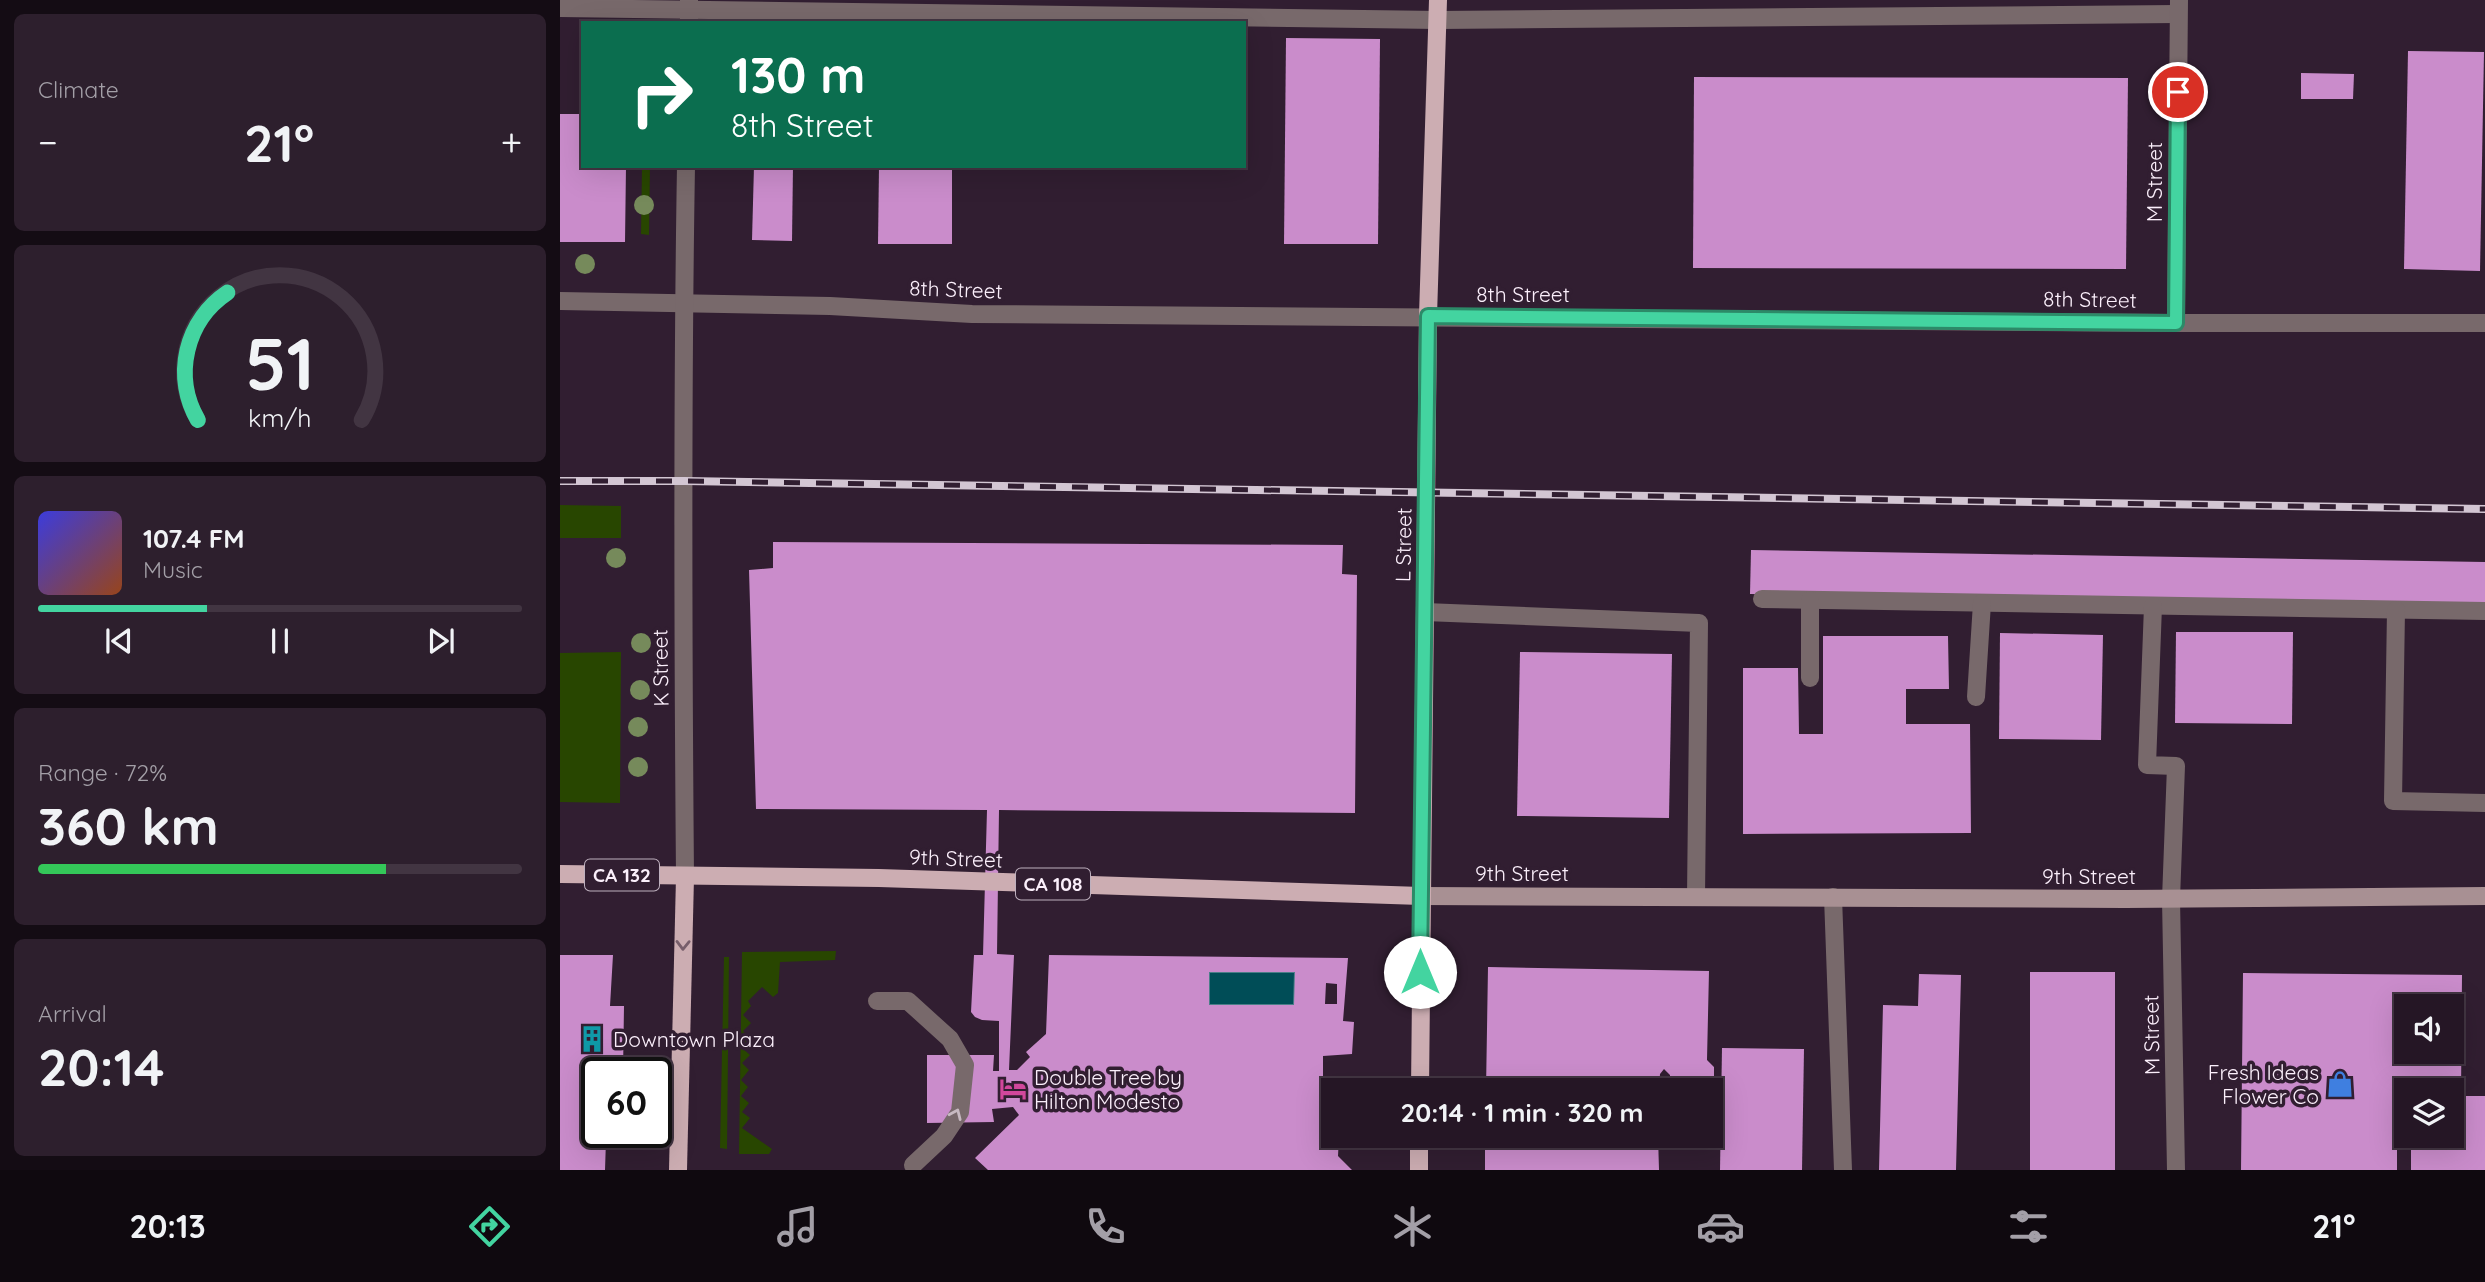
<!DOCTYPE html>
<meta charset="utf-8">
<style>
:root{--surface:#251625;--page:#2d1f2d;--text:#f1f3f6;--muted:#a39fa7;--line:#423542;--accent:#43d4a0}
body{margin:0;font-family:Quicksand,sans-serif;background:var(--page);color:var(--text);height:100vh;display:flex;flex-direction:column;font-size:26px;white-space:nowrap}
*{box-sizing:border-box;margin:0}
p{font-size:23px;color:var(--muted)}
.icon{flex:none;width:38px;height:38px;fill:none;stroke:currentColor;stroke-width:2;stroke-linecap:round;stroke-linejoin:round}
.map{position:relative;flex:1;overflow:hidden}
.panel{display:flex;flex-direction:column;gap:14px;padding:14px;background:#140c14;width:560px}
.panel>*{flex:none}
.top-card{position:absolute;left:21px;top:21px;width:665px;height:147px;border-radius:0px;box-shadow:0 7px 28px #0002,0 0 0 2px var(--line);background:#0b6e4f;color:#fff;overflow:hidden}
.tools{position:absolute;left:1834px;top:994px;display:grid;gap:14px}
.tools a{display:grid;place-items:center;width:70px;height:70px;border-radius:0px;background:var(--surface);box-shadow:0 7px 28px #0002,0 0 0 2px var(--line);font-size:35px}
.speed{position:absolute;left:21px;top:1057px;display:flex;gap:14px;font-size:35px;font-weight:700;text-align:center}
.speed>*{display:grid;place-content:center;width:91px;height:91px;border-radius:50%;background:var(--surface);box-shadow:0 7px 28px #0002,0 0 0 2px var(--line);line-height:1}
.speed .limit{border:4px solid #111;border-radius:10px;background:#fff;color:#111}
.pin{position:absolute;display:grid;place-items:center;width:60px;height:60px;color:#fff;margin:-30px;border:4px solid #fff;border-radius:50%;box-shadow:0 2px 7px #0007}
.me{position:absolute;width:77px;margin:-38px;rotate:0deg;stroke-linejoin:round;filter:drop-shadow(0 0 5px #0008)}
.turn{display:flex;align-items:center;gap:24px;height:147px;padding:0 35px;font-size:32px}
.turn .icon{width:91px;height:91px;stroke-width:2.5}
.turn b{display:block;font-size:49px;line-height:60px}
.big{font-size:52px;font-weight:700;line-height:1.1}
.panel .widget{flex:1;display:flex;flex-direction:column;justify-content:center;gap:10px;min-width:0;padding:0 24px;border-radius:10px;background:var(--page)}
.panel .dial{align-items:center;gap:0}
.dial svg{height:182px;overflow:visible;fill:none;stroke:var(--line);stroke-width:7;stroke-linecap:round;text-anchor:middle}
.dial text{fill:var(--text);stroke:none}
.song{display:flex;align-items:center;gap:21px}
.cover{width:84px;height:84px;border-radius:10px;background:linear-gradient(135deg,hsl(240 70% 55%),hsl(20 70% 35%))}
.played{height:7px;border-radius:4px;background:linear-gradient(90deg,var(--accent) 35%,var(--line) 35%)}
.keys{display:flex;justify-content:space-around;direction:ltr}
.heat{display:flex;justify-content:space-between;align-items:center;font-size:38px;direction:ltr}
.charge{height:10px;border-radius:5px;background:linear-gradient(90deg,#34c759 72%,var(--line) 0)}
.trip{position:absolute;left:761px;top:1078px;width:402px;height:70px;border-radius:0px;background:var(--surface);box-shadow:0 7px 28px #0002,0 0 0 2px var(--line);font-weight:700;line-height:70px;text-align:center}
.tab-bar{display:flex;height:112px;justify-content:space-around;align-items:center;background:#0f090f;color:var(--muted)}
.tab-bar .icon{width:49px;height:49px}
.tab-bar .current{color:var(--accent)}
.tab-bar b{font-size:32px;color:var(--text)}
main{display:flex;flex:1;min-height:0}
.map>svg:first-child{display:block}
</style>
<main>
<section class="panel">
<div class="widget"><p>Climate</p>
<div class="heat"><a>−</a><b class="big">21°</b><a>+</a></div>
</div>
<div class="widget dial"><svg viewBox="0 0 100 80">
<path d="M14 69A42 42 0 1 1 86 69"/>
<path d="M14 69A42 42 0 0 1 27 13" stroke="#43d4a0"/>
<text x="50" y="56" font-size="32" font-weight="700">51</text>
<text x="50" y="72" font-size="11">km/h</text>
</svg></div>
<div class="widget">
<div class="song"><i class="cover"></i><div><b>107.4 FM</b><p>Music</p></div></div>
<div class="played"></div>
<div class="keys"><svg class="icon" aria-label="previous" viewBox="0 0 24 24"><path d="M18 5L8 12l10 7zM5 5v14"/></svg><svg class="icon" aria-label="pause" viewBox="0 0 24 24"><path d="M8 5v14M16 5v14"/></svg><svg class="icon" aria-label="next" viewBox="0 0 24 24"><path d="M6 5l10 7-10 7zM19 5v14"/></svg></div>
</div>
<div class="widget"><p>Range · 72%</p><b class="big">360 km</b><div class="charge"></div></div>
<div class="widget"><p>Arrival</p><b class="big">20:14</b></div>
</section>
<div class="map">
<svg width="1925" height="1170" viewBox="0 0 1925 1170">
<rect width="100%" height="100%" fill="#311e31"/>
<g fill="#284600">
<polygon points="82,166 90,166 89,235 81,234"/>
<polygon points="0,505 61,506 61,538 0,538"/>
<polygon points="61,652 60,803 0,802 0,653"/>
<polygon points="276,951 275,960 220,962 218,993 213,997 202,987 188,1001 191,1006 183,1015 191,1023 183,1031 190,1038 182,1048 190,1055 182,1063 189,1070 181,1080 188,1087 181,1096 189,1103 182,1112 190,1118 182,1128 212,1149 209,1154 179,1154 182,952"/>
<polygon points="164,957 169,957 167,1149 160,1148"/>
</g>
<polygon fill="#004d57" stroke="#4b7e88" stroke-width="2" points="649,972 735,972 734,1005 649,1005"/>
<g fill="#ca8ccb" fill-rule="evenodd">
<polygon points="726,38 820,39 818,244 724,244"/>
<polygon points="1848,51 1924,52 1920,271 1844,269"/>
<polygon points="1741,73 1794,74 1793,99 1741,99"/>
<polygon points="1134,77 1568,78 1566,269 1133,268"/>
<polygon points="0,114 23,114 23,166 66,166 65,242 0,242"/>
<polygon points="194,166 233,166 232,241 192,240"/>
<polygon points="319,166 392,166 392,244 318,244"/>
<path d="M213,542L783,545L782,574L797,575L795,813L439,810L437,954L454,955L449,1070H457L470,1057L466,1052L486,1034L489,955L788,958L783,1021L794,1022L792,1054L763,1056V1083L781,1082V1090H774V1136H779L778,1156L792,1170H428L415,1158L459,1115L453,1107L432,1109L434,1122L367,1123V1055H434L433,1071H439V1021L422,1020L415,1017L411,1012L414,955H423L427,810L196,809L189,570L213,568ZM649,972H735L734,1005H649ZM766,983L777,984V1004H765Z"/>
<polygon points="1191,550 1925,562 1925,606 1190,594"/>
<polygon points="1616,632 1733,632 1732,724 1615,723"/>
<polygon points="1440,633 1543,635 1541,740 1439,739"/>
<polygon points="1263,636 1388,636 1389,689 1346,689 1346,724 1410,724 1411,833 1183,834 1183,668 1238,668 1239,734 1263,734"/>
<polygon points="960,652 1112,654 1109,818 957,816"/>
<polygon points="0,955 53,955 50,1006 64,1006 63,1073 37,1073 37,1132 62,1132 62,1140 46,1140 45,1170 0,1170"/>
<polygon points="928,967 1149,971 1147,1060 1154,1067 1154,1109 1152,1109 1152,1090 1110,1090 1110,1075 1104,1069 1100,1074 1099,1090 926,1090"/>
<rect x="1470" y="972" width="85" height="198"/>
<path d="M1683,973L1902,975L1901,1096H1925V1170H1851V1146H1837V1170H1681ZM1846,1006H1892V1052H1846ZM1846,1090H1892V1136H1846Z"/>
<polygon points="1359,974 1401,975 1396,1170 1319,1170 1323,1005 1358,1006"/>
<polygon points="1162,1048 1244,1049 1242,1170 1160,1170"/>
<polygon points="925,1136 1098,1136 1099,1170 925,1170"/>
</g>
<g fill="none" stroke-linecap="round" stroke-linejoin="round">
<g stroke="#78696b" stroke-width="18">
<polyline points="0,8 878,20 1618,14"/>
<polyline points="1202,599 1925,611"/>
<polyline points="1250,600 1250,678"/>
<polyline points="1593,606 1587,765 1616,766 1611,899"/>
<polyline points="1836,610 1833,801 1925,803"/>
<polyline points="865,612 1139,623 1136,897"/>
<polyline points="1416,697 1422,603"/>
<polyline points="1273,897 1283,1170"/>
<polyline points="317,1001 348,1001 390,1039 405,1065 400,1112 384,1136 353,1165"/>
</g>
<g stroke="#78696b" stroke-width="18">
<polyline points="129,23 129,0"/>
<polyline points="0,301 270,306 412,314 1616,323 1925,323"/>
<polyline points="1616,323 1619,0"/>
<path d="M125,877C123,640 122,403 126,166"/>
<polyline points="1611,899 1616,1170"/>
</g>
<polyline stroke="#a89093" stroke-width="18" points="861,896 1565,899 1925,896"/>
<g stroke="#ccadb2" stroke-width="18">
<polyline points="0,874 319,878 861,896"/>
<polyline points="860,1090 868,316 878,0"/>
<polyline points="118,1170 125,877"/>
<polyline points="859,1170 859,1136"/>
</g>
<defs>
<polyline id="rail" points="0,481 125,481 1925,509"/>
</defs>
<use href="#rail" stroke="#d3c6d3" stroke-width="8"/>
<use href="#rail" stroke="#311e31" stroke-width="5" stroke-dasharray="16" stroke-linecap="butt"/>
</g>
<g fill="#768a5b">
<circle cx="84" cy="205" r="10"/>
<circle cx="25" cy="264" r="10"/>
<circle cx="56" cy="558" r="10"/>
<circle cx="81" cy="643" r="10"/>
<circle cx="80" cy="690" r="10"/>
<circle cx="78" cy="727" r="10"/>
<circle cx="78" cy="767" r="10"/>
</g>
<defs><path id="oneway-chevron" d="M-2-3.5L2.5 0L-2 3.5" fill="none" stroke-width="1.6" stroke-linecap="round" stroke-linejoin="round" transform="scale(1.75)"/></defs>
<use stroke="#775e6b" href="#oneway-chevron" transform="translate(123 945) rotate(91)"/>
<use stroke="#c7b9c1" href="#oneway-chevron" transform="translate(396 1114) rotate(-66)"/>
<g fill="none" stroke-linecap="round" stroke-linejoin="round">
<defs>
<polyline id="route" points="860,972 868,316 1616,323 1618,92"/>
</defs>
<use href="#route" stroke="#2c8a68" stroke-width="18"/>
<use href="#route" stroke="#43d4a0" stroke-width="12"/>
</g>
<defs>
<symbol id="building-bare" viewBox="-9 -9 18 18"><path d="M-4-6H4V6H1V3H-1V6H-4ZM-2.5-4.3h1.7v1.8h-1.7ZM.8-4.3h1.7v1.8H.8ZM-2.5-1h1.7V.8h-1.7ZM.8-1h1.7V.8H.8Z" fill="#0f9aa8" stroke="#311e31" stroke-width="2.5" paint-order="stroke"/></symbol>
<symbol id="shop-bare" viewBox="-9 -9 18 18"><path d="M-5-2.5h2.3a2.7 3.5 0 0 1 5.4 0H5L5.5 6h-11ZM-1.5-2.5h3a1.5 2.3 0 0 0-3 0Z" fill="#3f7fe0" stroke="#311e31" stroke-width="2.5" paint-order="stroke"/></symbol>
<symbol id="hotel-bare" viewBox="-9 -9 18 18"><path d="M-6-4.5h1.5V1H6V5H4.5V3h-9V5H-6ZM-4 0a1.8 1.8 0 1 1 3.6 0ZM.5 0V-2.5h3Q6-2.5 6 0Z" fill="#d1479c" stroke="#311e31" stroke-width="2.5" paint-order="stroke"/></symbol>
</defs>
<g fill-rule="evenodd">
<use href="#building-bare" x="13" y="1020" width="38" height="38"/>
<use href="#shop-bare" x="1761" y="1065" width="38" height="38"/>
<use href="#hotel-bare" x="434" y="1070" width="38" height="38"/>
</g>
<g text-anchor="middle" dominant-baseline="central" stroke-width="7" stroke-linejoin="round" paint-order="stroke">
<g fill="#311e31" stroke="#beb0be" stroke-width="2">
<rect x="25" y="859.5" width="74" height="31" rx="5"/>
<rect x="456" y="868.5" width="74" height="31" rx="5"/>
</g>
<g font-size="19" font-weight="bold" fill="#fbeffb">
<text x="62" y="875">CA 132</text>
<text x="493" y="884">CA 108</text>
</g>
<g font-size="21" fill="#fbeffb" stroke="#311e31">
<text transform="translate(1594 182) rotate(-90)">M Street</text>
<text transform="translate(396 289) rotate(2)">8th Street</text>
<text x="963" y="294">8th Street</text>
<text transform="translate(1530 299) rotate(1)">8th Street</text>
<text transform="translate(843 545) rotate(-89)">L Street</text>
<text transform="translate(100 668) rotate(-91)">K Street</text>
<text transform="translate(396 858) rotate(2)">9th Street</text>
<text x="962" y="873">9th Street</text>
<text x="1529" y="876">9th Street</text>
<text transform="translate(1591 1035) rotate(-91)">M Street</text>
</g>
<g font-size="21" fill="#fbeffb" stroke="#311e31" text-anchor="start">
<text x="53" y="1039">Downtown Plaza</text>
<text x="1759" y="1072" text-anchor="end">Fresh Ideas<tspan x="1759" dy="24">Flower Co</tspan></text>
<text x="474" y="1077">Double Tree by<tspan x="474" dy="24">Hilton Modesto</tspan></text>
</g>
</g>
</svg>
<div class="tools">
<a><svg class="icon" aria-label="sound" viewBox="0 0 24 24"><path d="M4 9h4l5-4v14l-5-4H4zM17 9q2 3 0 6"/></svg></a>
<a><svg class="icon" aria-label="layers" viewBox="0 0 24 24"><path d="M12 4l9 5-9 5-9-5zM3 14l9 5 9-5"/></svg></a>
</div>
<div class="speed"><div class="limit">60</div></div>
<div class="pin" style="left:1618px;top:92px;background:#d93025"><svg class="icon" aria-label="arrive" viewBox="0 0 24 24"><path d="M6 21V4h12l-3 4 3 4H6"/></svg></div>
<svg class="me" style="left:860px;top:972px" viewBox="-20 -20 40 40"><circle r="19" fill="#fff"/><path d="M0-13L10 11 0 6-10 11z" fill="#43d4a0"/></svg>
<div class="trip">20:14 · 1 min · 320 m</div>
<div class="top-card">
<div class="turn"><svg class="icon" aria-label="right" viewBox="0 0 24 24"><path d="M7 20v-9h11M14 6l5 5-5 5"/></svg><div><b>130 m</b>8th Street</div></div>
</div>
</div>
</main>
<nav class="tab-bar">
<b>20:13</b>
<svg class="icon current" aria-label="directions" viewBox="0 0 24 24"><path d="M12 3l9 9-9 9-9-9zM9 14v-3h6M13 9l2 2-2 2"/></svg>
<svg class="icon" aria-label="music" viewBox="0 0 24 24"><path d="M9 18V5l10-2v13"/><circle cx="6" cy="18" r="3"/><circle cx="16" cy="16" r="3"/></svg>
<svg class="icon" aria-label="phone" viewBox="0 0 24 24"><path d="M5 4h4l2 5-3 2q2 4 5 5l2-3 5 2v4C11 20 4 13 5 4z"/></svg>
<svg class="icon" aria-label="climate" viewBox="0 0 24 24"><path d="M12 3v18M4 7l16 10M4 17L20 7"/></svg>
<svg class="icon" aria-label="car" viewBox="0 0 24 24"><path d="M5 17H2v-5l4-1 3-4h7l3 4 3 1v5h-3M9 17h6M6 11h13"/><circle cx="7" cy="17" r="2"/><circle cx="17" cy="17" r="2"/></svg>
<svg class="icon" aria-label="filters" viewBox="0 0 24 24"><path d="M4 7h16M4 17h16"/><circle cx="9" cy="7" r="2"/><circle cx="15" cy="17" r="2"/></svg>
<b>21°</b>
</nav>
